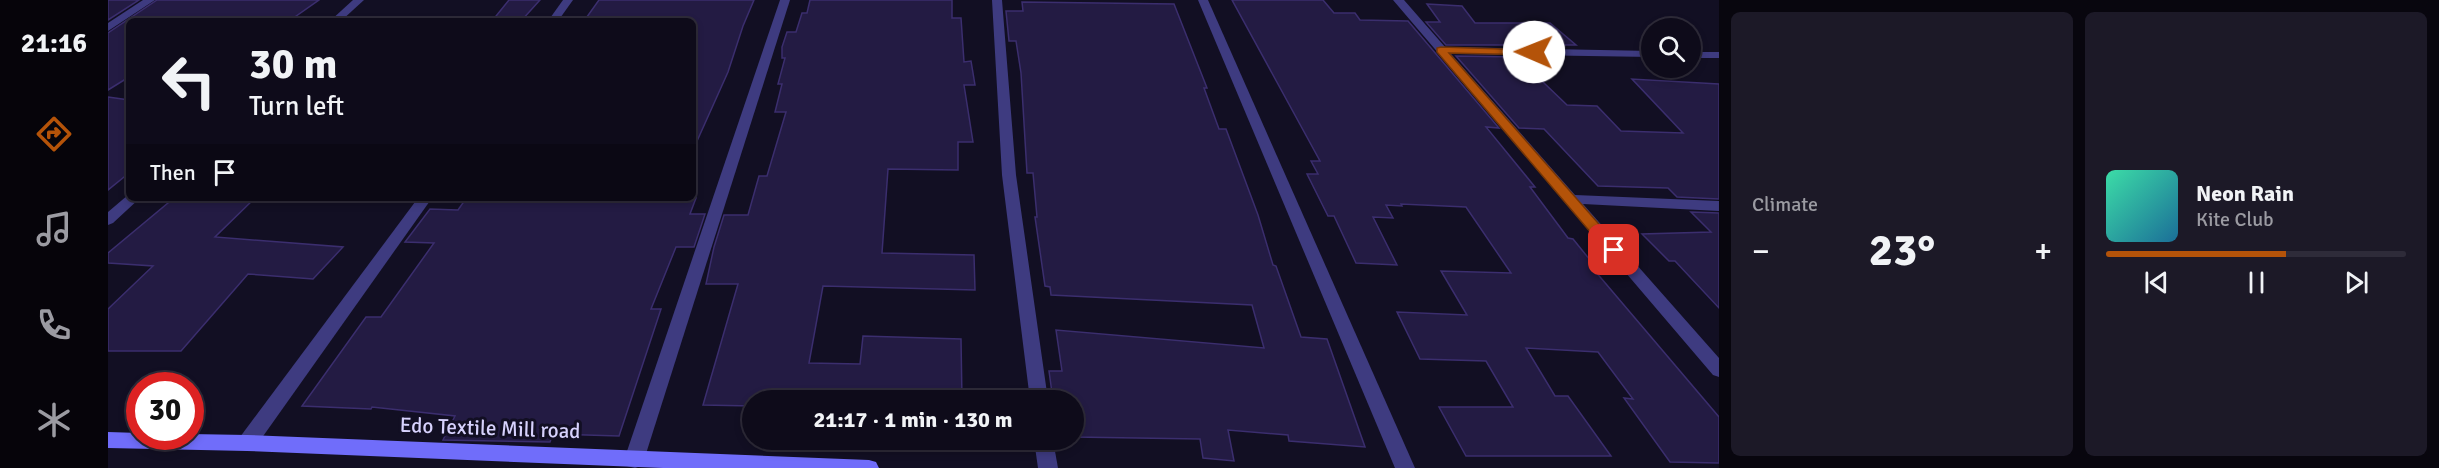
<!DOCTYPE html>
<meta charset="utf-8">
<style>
:root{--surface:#0e0b1a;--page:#1c1927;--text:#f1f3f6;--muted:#9b9ba2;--line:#2e2b39;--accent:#b45309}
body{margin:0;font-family:Signika,sans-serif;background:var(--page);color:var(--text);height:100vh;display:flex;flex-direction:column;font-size:22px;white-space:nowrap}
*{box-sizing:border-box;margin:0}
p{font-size:20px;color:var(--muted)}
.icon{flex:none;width:33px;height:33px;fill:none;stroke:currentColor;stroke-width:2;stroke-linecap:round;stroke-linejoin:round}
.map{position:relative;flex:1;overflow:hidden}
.drawer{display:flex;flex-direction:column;gap:12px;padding:12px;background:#08060e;width:720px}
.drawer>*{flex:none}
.top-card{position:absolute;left:18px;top:18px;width:570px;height:183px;border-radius:9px;box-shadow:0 3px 9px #0003,0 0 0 2px var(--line);background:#0e0b1a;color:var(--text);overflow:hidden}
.tools{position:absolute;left:1533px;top:18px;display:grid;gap:12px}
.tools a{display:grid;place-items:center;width:60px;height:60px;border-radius:50%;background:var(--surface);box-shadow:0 3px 9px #0003,0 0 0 2px var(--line);font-size:30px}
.speed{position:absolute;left:18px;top:372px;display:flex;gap:12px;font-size:30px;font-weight:700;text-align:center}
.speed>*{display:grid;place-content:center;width:78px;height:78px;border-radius:50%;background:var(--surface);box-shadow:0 3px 9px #0003,0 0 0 2px var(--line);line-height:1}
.speed .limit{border:9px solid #d22;background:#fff;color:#111}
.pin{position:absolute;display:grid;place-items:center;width:51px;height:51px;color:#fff;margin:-26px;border-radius:12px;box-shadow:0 3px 9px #0006}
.me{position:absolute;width:66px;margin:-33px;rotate:271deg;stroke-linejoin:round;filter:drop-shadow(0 0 4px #0008)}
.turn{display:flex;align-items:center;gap:21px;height:126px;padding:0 24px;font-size:27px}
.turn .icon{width:78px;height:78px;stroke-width:2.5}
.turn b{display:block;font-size:42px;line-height:51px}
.then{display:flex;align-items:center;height:57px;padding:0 24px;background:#0003;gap:12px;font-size:22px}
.big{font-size:45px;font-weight:700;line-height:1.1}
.drawer .widget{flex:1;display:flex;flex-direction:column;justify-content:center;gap:9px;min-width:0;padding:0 21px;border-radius:9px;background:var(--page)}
.song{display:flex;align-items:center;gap:18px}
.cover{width:72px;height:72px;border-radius:9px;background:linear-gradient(135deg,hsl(160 70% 55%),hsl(200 70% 35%))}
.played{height:6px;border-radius:3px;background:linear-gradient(90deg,var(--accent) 60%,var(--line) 60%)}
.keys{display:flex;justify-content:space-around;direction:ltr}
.heat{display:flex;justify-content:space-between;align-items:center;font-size:33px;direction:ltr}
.drawer .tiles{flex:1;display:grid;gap:12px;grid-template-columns:repeat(2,1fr)}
.trip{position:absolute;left:634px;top:390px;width:342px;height:60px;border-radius:30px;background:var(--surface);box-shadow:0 3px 9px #0003,0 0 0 2px var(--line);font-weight:700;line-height:60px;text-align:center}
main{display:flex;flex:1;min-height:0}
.tab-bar{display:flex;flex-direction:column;width:108px;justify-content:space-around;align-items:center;background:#06040a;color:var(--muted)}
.tab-bar .icon{width:42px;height:42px}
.tab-bar .active{color:var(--accent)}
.tab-bar b{font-size:27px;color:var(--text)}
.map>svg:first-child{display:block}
</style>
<main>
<nav class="tab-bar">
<b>21:16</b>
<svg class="icon active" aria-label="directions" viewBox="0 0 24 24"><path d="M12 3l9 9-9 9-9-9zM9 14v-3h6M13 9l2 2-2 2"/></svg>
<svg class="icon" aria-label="music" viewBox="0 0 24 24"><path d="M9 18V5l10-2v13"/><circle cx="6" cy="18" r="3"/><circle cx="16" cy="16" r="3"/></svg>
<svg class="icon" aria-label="phone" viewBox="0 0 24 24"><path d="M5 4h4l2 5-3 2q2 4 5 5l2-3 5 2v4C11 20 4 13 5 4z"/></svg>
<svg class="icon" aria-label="climate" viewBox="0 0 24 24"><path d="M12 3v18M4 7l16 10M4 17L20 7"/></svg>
</nav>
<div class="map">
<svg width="1611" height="468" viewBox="0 0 1611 468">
<rect width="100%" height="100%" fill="#120f23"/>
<g fill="#231b43" stroke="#3b2e6e" stroke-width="1.5">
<polygon points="0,0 31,0 0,20"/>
<polygon points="49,0 211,0 181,21 21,21 21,77 0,90 0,33"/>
<polygon points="401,0 432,0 413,21 384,21"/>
<polygon points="491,0 646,0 635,26 620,72 585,150 585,21 476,21"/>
<polygon points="702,0 844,0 844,18 853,18 856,62 863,61 867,85 856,85 865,142 850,142 850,170 780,169 774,253 866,255 867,290 715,286 701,363 752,364 755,336 853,339 854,400 645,400 645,406 595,405 630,284 598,284 606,247 616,215 640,215 651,176 659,176 678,112 667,112 674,84 670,84 677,58 674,58 674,47 679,32 688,32 694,13 699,13"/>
<polygon points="1124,0 1215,0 1226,13 1247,13 1252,20 1300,21 1391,128 1378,127 1427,187 1422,187 1460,238 1465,239 1491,271 1487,271 1611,417 1611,463 1562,462 1516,398 1525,399 1490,352 1418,348 1447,396 1460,396 1503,456 1358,456 1331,407 1405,407 1378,361 1312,359 1289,312 1359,315 1333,271 1403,273 1358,207 1293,204 1294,206 1278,205 1285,218 1265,217 1289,265 1248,263 1226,216 1220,216 1199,174 1210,174 1203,161 1212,161"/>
<polygon points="914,2 1066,4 1099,88 1096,88 1111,129 1118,129 1150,215 1165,265 1168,266 1193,337 1219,339 1257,447 1181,441 1180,435 1120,430 1126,461 1095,458 1092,439 966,437 966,400 945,400 941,371 954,371 948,330 1156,348 1144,305 943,295 942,287 937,286 927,217 929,217 925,173 919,173 913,73 908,41 901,41 898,11 915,11"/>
<polygon points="1319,4 1354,6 1367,23 1442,23 1468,45 1338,45 1318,22 1332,22"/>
<polygon points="1348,56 1409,57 1459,105 1489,106 1513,131 1575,133 1524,79 1611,84 1611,199 1569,197 1560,188 1490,186 1436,129 1411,128"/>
<polygon points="0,97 21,100 21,173 0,190"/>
<polygon points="66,198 147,198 107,237 235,247 205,279 140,274 73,351 0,351 0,309 45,266 0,263 0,253"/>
<polygon points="401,198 588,198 582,214 597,214 586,247 568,247 543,309 553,309 511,436 445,434 442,442 335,440 347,416 264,407 263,409 194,406 258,317 273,317 326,243 297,242 322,209 350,210 357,200 399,202"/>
<polygon points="1583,212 1611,213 1611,308 1567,261 1561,261 1534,234 1603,232"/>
</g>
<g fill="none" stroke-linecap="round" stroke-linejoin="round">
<g fill="#3e3b80" fill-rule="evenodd">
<polygon points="35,0 47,0 0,31 0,23"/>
<polygon points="245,0 256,0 233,21 222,21"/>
<polygon points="455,0 465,0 450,21 440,21"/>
<polygon points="672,0 682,0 536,460 533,466 527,468 519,466 516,460"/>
<polygon points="884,0 894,0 908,175 940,400 922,400 894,175"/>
<polygon points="1090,0 1100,0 1307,468 1287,468"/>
<polygon points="1285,0 1296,0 1337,47 1544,51 1544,57 1343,54 1467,195 1611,201 1611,211 1475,204 1611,358 1611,377 1605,375"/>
<rect x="1582" y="52" width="29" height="6"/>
<polygon points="20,195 21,198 32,198 5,223 0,225 0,212"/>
<polygon points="310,198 324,198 146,449 139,451 132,449 129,443 132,437"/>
<polygon points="926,440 945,440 950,468 930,468"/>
</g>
<polygon fill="#706dfa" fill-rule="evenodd" points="0,432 32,433 32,436 82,436 82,434 139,435 761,460 768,462 771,468 555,468 139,451 0,448"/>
</g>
<polygon fill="#b45309" stroke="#753606" stroke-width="1.5" points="1333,47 1430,50 1430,54 1426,55 1341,53 1511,247 1513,250 1511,254 1501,254 1329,52 1329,48"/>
<g text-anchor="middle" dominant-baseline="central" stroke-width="6" stroke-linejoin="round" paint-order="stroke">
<g font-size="21" fill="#d7d2fd" stroke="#120f23">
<text transform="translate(382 428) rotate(2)">Edo Textile Mill road</text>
</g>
</g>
</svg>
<div class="tools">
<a><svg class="icon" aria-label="search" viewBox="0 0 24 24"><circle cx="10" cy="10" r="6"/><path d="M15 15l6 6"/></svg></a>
</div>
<div class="speed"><div class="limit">30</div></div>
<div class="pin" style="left:1506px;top:250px;background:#d93025"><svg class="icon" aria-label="arrive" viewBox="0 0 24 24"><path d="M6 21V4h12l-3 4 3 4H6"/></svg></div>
<svg class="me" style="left:1426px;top:52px" viewBox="-20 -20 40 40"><circle r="19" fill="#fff"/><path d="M0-13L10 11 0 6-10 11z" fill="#b45309"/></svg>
<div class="trip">21:17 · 1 min · 130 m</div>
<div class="top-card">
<div class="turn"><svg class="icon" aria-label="left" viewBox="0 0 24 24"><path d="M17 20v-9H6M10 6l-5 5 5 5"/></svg><div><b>30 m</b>Turn left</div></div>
<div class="then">Then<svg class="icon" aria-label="arrive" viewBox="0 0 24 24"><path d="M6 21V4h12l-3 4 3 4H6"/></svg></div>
</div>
</div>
<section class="drawer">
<div class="tiles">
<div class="widget"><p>Climate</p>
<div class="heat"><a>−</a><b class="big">23°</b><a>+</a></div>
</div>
<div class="widget">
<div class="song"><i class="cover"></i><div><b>Neon Rain</b><p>Kite Club</p></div></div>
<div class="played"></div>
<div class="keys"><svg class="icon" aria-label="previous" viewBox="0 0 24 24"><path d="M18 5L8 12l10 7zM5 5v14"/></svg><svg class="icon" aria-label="pause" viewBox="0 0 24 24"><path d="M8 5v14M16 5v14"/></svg><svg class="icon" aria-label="next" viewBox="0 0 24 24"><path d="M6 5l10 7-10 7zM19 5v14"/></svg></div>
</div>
</div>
</section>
</main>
